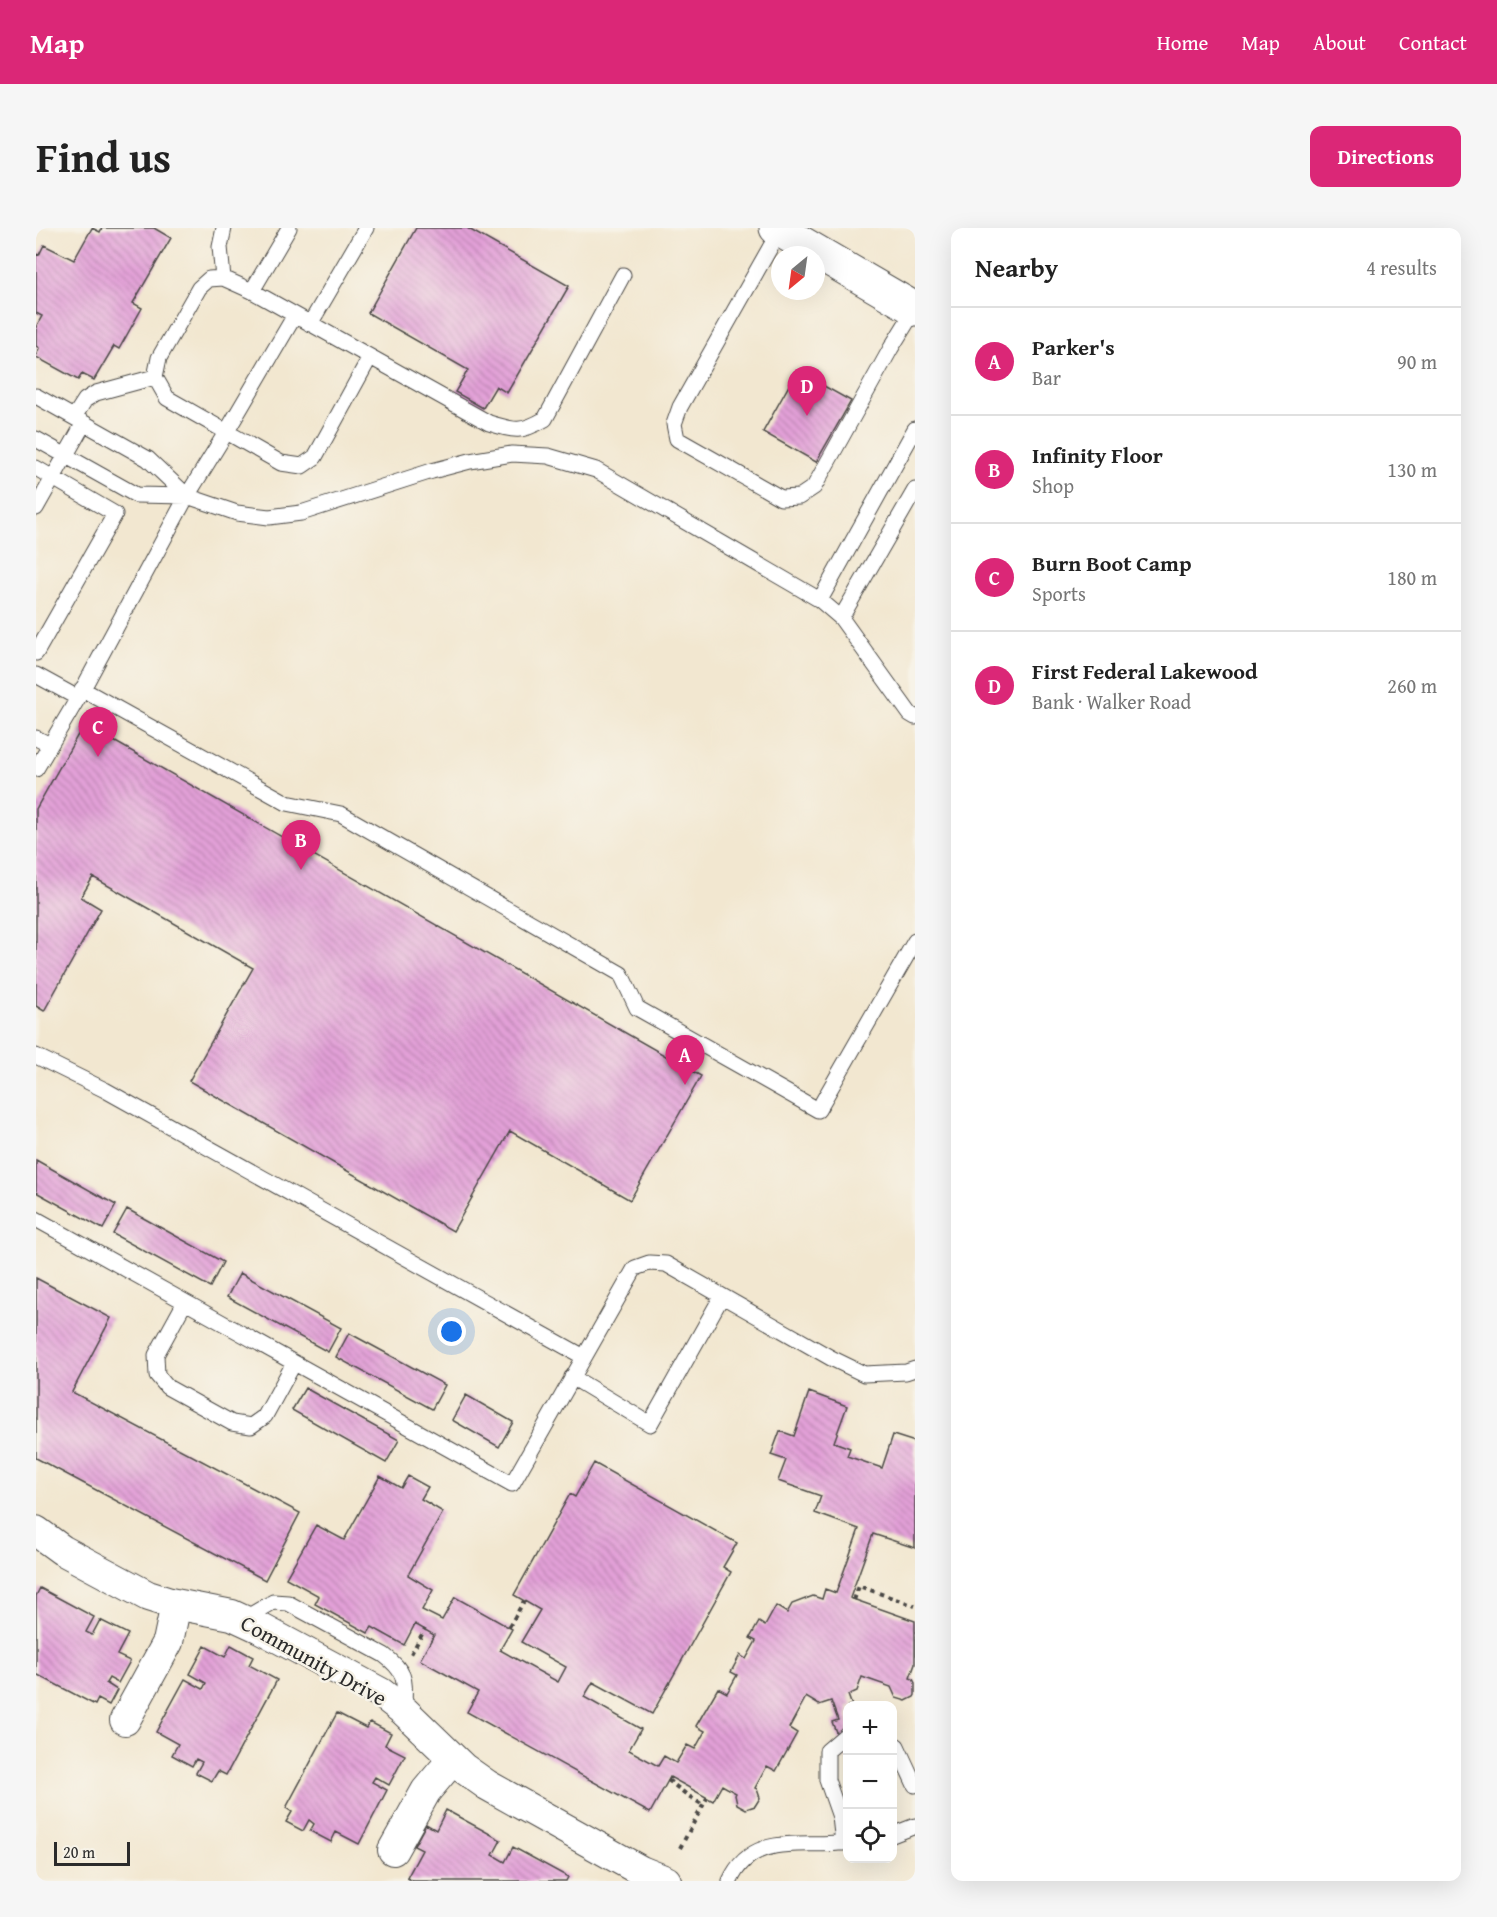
<!DOCTYPE html>
<html lang="en">
<head>
<meta charset="utf-8">
<style>
  body { margin:0; font-family:"Gentium Book Plus",serif; background:#f6f6f6; color:#222 }
  .controls { position:absolute; right:18px; bottom:18px; display:grid; overflow:hidden; border-radius:12px; box-shadow:0 6px 24px #0002 }
  .controls button { width:54px; height:54px; display:grid; place-items:center; padding:0; border:0; border-bottom:2px solid #e0e0e0; background:#fff; color:#222; font:30px sans-serif }
  .compass { position:absolute; left:735px; top:18px; width:54px; height:54px; border-radius:50%; background:#fff; box-shadow:0 6px 24px #0002; rotate:209deg }
  .scale { position:absolute; left:18px; bottom:15px; width:76px; box-sizing:border-box; padding-left:6px; border:3px solid #2b2b2b; border-top:0; font-size:16px; line-height:21px; white-space:nowrap; color:#2b2b2b; -webkit-text-stroke:4px #f7f3e8; paint-order:stroke }
  .you { position:absolute; left:416px; top:1104px; width:21px; height:21px; margin:-15px; border:4px solid #fff; border-radius:50%; background:#1a73e8; box-shadow:0 0 0 9px #1a73e833 }
  .badge { display:grid; place-items:center; width:39px; height:39px; border-radius:50%; background:#db2777; color:#fff; font-size:20px; font-weight:700 }
  .pin { position:absolute; translate:-50% -50px; filter:drop-shadow(0 2px 3px #0008) }
  .pin::after { content:''; position:absolute; top:32px; width:21px; height:18px; background:inherit; clip-path:polygon(0 0,100% 0,50% 100%) }
  .list { margin:0; padding:0; list-style:none }
  h2 { display:flex; justify-content:space-between; align-items:center; height:78px; margin:0; padding:0 24px; font-size:26px }
  h2 small { font-size:20px; font-weight:400; color:#767676 }
  .list li { display:grid; grid-template-columns:39px 1fr auto; gap:18px; align-items:center; box-sizing:border-box; height:108px; padding:0 24px; border-top:2px solid #e0e0e0 }
  .list b { display:block; font-size:22px; white-space:nowrap }
  .list p { margin:0; font-size:20px; white-space:nowrap; color:#767676 }
  .list em { font-size:20px; font-style:normal; color:#767676 }
  .icon { flex:none; width:33px; height:33px; fill:none; stroke:currentColor; stroke-width:2; stroke-linecap:round; stroke-linejoin:round }
  .map { position:relative; flex:none; width:879px; height:1653px; overflow:hidden; border-radius:12px }
  header { display:flex; align-items:center; gap:36px; box-sizing:border-box; height:84px; padding:0 30px; background:#db2777; color:#fff }
  header strong { font-size:28px }
  nav { display:flex; gap:33px; margin-inline-start:auto; font-size:21px }
  .intro { display:flex; align-items:center; justify-content:space-between; box-sizing:border-box; height:144px; padding:0 36px }
  h1 { margin:0; font-size:42px }
  .button { padding:15px 27px; border-radius:12px; background:#db2777; color:#fff; font-size:21px; font-weight:700 }
  main { display:flex; gap:36px; padding:0 36px }
  aside { flex:1; background:#fff; border-radius:12px; box-shadow:0 6px 24px #0002 }
  .map>svg:first-child { display:block }
  .building { fill:url(#building-back-hatch) }
  .lines { fill:none; stroke-linecap:round; stroke-linejoin:round }
  .lane-casing { stroke:#494744; stroke-width:17 }
  .street-casing { stroke:#494744; stroke-width:32 }
  .secondary-casing { stroke:#494744; stroke-width:35 }
  .path { stroke:#494744; stroke-width:4; stroke-dasharray:4.5 4.5; stroke-linecap:butt }
  .lane { stroke:#fff; stroke-width:15 }
  .street { stroke:#fff; stroke-width:30 }
  .secondary { stroke:#fff; stroke-width:33 }
  .labels { text-anchor:middle; dominant-baseline:central; stroke-width:5; stroke-linejoin:round; paint-order:stroke }
  .street-label { font-size:22px; fill:#2b2b2b; stroke:#f7f3e8 }
</style>
</head>
<body>
<header>
<strong>Map</strong>
<nav><a>Home</a><a>Map</a><a>About</a><a>Contact</a></nav>
</header>
<div class="intro"><h1>Find us</h1><a class="button">Directions</a></div>
<main>
<div class="map">
<svg width="879" height="1653" viewBox="0 0 879 1653">
  <defs>
    <pattern id="building-back-hatch" width="6" height="6" patternUnits="userSpaceOnUse" patternTransform="scale(1.5)"><rect width="6" height="6" fill="#e3a0d8"/><path d="M-1 5l2 2M0 0l6 6M5-1l2 2" fill="none" stroke="#b883af"/></pattern>
  </defs>
  <rect width="100%" height="100%" fill="#f7f3e8"/>
  <filter id="ink" filterUnits="userSpaceOnUse"><feTurbulence type="fractalNoise" baseFrequency=".0167" numOctaves="2"/><feDisplacementMap in="SourceGraphic" scale="12" xChannelSelector="R" yChannelSelector="G"/><feConvolveMatrix kernelMatrix="1 2 1 2 8 2 1 2 1" color-interpolation-filters="sRGB"/></filter>
  <filter id="wash" filterUnits="userSpaceOnUse"><feTurbulence type="fractalNoise" baseFrequency=".008" numOctaves="4" result="noise"/><feDisplacementMap in="SourceGraphic" scale="24" xChannelSelector="R" yChannelSelector="G"/><feGaussianBlur stdDeviation="1.35" result="paint"/><feColorMatrix in="noise" values="0 0 0 0 0 0 0 0 0 0 0 0 0 0 0 0 0 1.4 0 .05"/><feComposite in="paint" operator="in"/></filter>
  <g filter="url(#wash)">
    <rect width="100%" height="100%" fill="#f2e7d0"/>
    <g id="blocks">
      <path class="building" d="M56,0L64,4L66,0H118L135,10L97,75L106,80L83,121L78,118L58,152L46,146L42,152L0,129L3,120L0,118V99L6,88L0,85V26L3,27L8,17L38,32Z
        M380,0H431L533,58L471,165L460,158L447,180L419,164L432,142L332,85Z
        M761,143L815,173L780,234L727,204Z
        M48,496L665,848L594,972L474,903L417,1003L153,853L217,740L57,649L45,669L65,681L8,783L0,778V581Z
        M0,932L80,977L67,1001L0,964Z
        M91,981L187,1034L174,1059L77,1006Z
        M204,1045L305,1100L292,1124L191,1069Z
        M0,1050L75,1090L36,1164L264,1285L229,1352L0,1230Z
        M313,1105L409,1157L396,1181L300,1129Z
        M269,1160L363,1212L350,1235L256,1182Z
        M773,1164L811,1178L798,1214L814,1220L811,1228L846,1240L857,1207L879,1214V1320L837,1306L814,1370L879,1393V1436L874,1450L877,1451L879,1455V1467L878,1469L870,1473L860,1470L855,1459L826,1449L821,1463L812,1467L816,1478H812V1534L796,1494L802,1492L795,1473L783,1477L770,1469L753,1500L761,1505L740,1543L731,1538L719,1560L721,1561L724,1570L719,1578L710,1581L701,1576L699,1567L700,1565L686,1557L677,1573L634,1549L614,1585L431,1484L442,1464L384,1432L398,1407L379,1396L368,1417L336,1399L332,1405L279,1376L283,1368L250,1350L280,1297L308,1312L344,1248L365,1260L372,1248L392,1259L385,1271L407,1284L372,1347L397,1362L386,1382L406,1392L419,1369L476,1401L464,1422L522,1454L530,1439L485,1414L504,1382L478,1367L534,1266L539,1269L558,1235L701,1315L687,1339L695,1344L616,1486L557,1454L548,1469L605,1501L593,1522L622,1538L628,1528L640,1535L651,1517L659,1521L669,1503L660,1498L682,1460L691,1465L701,1447L695,1444L704,1427L710,1431L720,1413L714,1410L723,1394L729,1398L740,1378L751,1385L756,1376L777,1368L786,1371L789,1361L800,1365L823,1301L779,1285L785,1268L742,1253L750,1232L735,1227L744,1203L758,1208Z
        M430,1167L477,1194L463,1219L416,1192Z
        M4,1360L58,1389L50,1404L56,1407L64,1392L92,1406L81,1427L94,1433L82,1455L73,1450L70,1455L81,1462L73,1477L62,1471L59,1477L0,1446V1368Z
        M195,1417L217,1429L213,1437L241,1452L190,1547L182,1543L176,1553L160,1545L166,1534L160,1531L156,1538L136,1527L142,1516L120,1504L149,1451L167,1461L170,1455L154,1446L169,1418L189,1429Z
        M301,1485L330,1500L334,1494L355,1505L349,1517L369,1527L353,1557L339,1549L336,1554L351,1562L323,1616L300,1604L295,1614L274,1603L278,1596L273,1592L267,1603L250,1594L256,1584L250,1580Z
        M410,1582L465,1612L457,1627L469,1634L477,1619L532,1649L530,1653H377L371,1650L386,1622L378,1618L390,1596L400,1602Z"/>
    </g>
  </g>
  <g filter="url(#ink)">
    <use href="#blocks" fill-opacity="0" stroke="#494744" stroke-width="1.5"/>
    <g class="lines">
      <g class="lane-casing">
        <path id="lane" d="M744,2L644,179L638,196L641,211L745,270L763,269L778,259L855,120L879,81
          M187,50L184,19L188,0
          M216,63L253,0
          M274,96L330,0
          M334,129L279,229L266,238L245,235L131,170L119,149L123,130L163,60L173,51L187,50L216,63L453,195C479,203 485,205 509,191L587,47
          M0,168L112,231L151,268
          M38,189L49,172L60,165L119,149
          M0,211L100,267L151,268L201,285L233,289L265,285L396,243L434,233L476,226L512,228L560,242L784,372L805,390L874,486L879,489
          M0,240L79,286L0,425
          M0,280L48,195
          M784,372L879,201
          M805,390L879,262
          M0,447L42,470
          M46,461L251,575L305,586L585,746L601,780L782,882L879,713
          M0,510L14,517
          M0,541L42,470L151,268L191,203L259,87
          M0,828L69,862L548,1129
          M0,991L476,1256L599,1040L613,1035L630,1036L795,1130L828,1146L870,1144L879,1141
          M149,1074L120,1127L121,1147L131,1159L196,1195L215,1198L229,1188L258,1135
          M536,1149L614,1196L686,1068
          M206,1392L237,1374L252,1375L348,1427C373,1446 368,1454 368,1483
          M856,1515L861,1518L879,1557
          M856,1607L879,1598
          M807,1615L804,1589L791,1552V1523L812,1505
          M694,1653C717,1602 768,1621 812,1614"/>
      </g>
      <g class="street-casing">
        <path id="street" d="M0,1303L26,1322L112,1368L134,1375L196,1387L224,1400L345,1465L368,1483L427,1540L451,1557L605,1643L630,1653
          M89,1492L132,1414L140,1376
          M357,1622L390,1563L417,1531"/>
      </g>
      <g class="secondary-casing">
        <path id="secondary" d="M740,0L879,81"/>
      </g>
      <path class="path" d="M818,1372L823,1358L879,1378
        M473,1399L488,1373
        M375,1426L389,1401
        M632,1552L651,1567L667,1577
        M644,1620L671,1570"/>
      <use href="#lane" class="lane"/>
      <use href="#street" class="street"/>
      <use href="#secondary" class="secondary"/>
    </g>
  </g>
  <g class="labels">
    <g class="street-label">
      <text transform="translate(278 1432) rotate(29)">Community Drive</text>
    </g>
  </g>
</svg>
<div class="controls">
<button>+</button>
<button>−</button>
<button><svg class="icon" aria-label="locate" viewBox="0 0 24 24"><circle cx="12" cy="12" r="6"/><path d="M12 2v4M12 18v4M2 12h4M18 12h4"/></svg></button>
</div>
<svg class="compass" viewBox="-18 -18 36 36"><path d="M0-13l5 13h-10z" fill="#e53935"/><path d="M0 13l5-13h-10z" fill="#767676"/></svg>
<div class="scale">20 m</div>
<div class="you"></div>
<div class="pin badge" style="left:649px;top:857px">A</div>
<div class="pin badge" style="left:265px;top:642px">B</div>
<div class="pin badge" style="left:62px;top:529px">C</div>
<div class="pin badge" style="left:771px;top:188px">D</div>
</div>
<aside>
<h2>Nearby<small>4 results</small></h2>
<ul class="list">
<li><span class="badge">A</span><div><b>Parker's</b><p>Bar</p></div><em>90 m</em></li>
<li><span class="badge">B</span><div><b>Infinity Floor</b><p>Shop</p></div><em>130 m</em></li>
<li><span class="badge">C</span><div><b>Burn Boot Camp</b><p>Sports</p></div><em>180 m</em></li>
<li><span class="badge">D</span><div><b>First Federal Lakewood</b><p>Bank · Walker Road</p></div><em>260 m</em></li>
</ul>
</aside>
</main>
</body>
</html>
